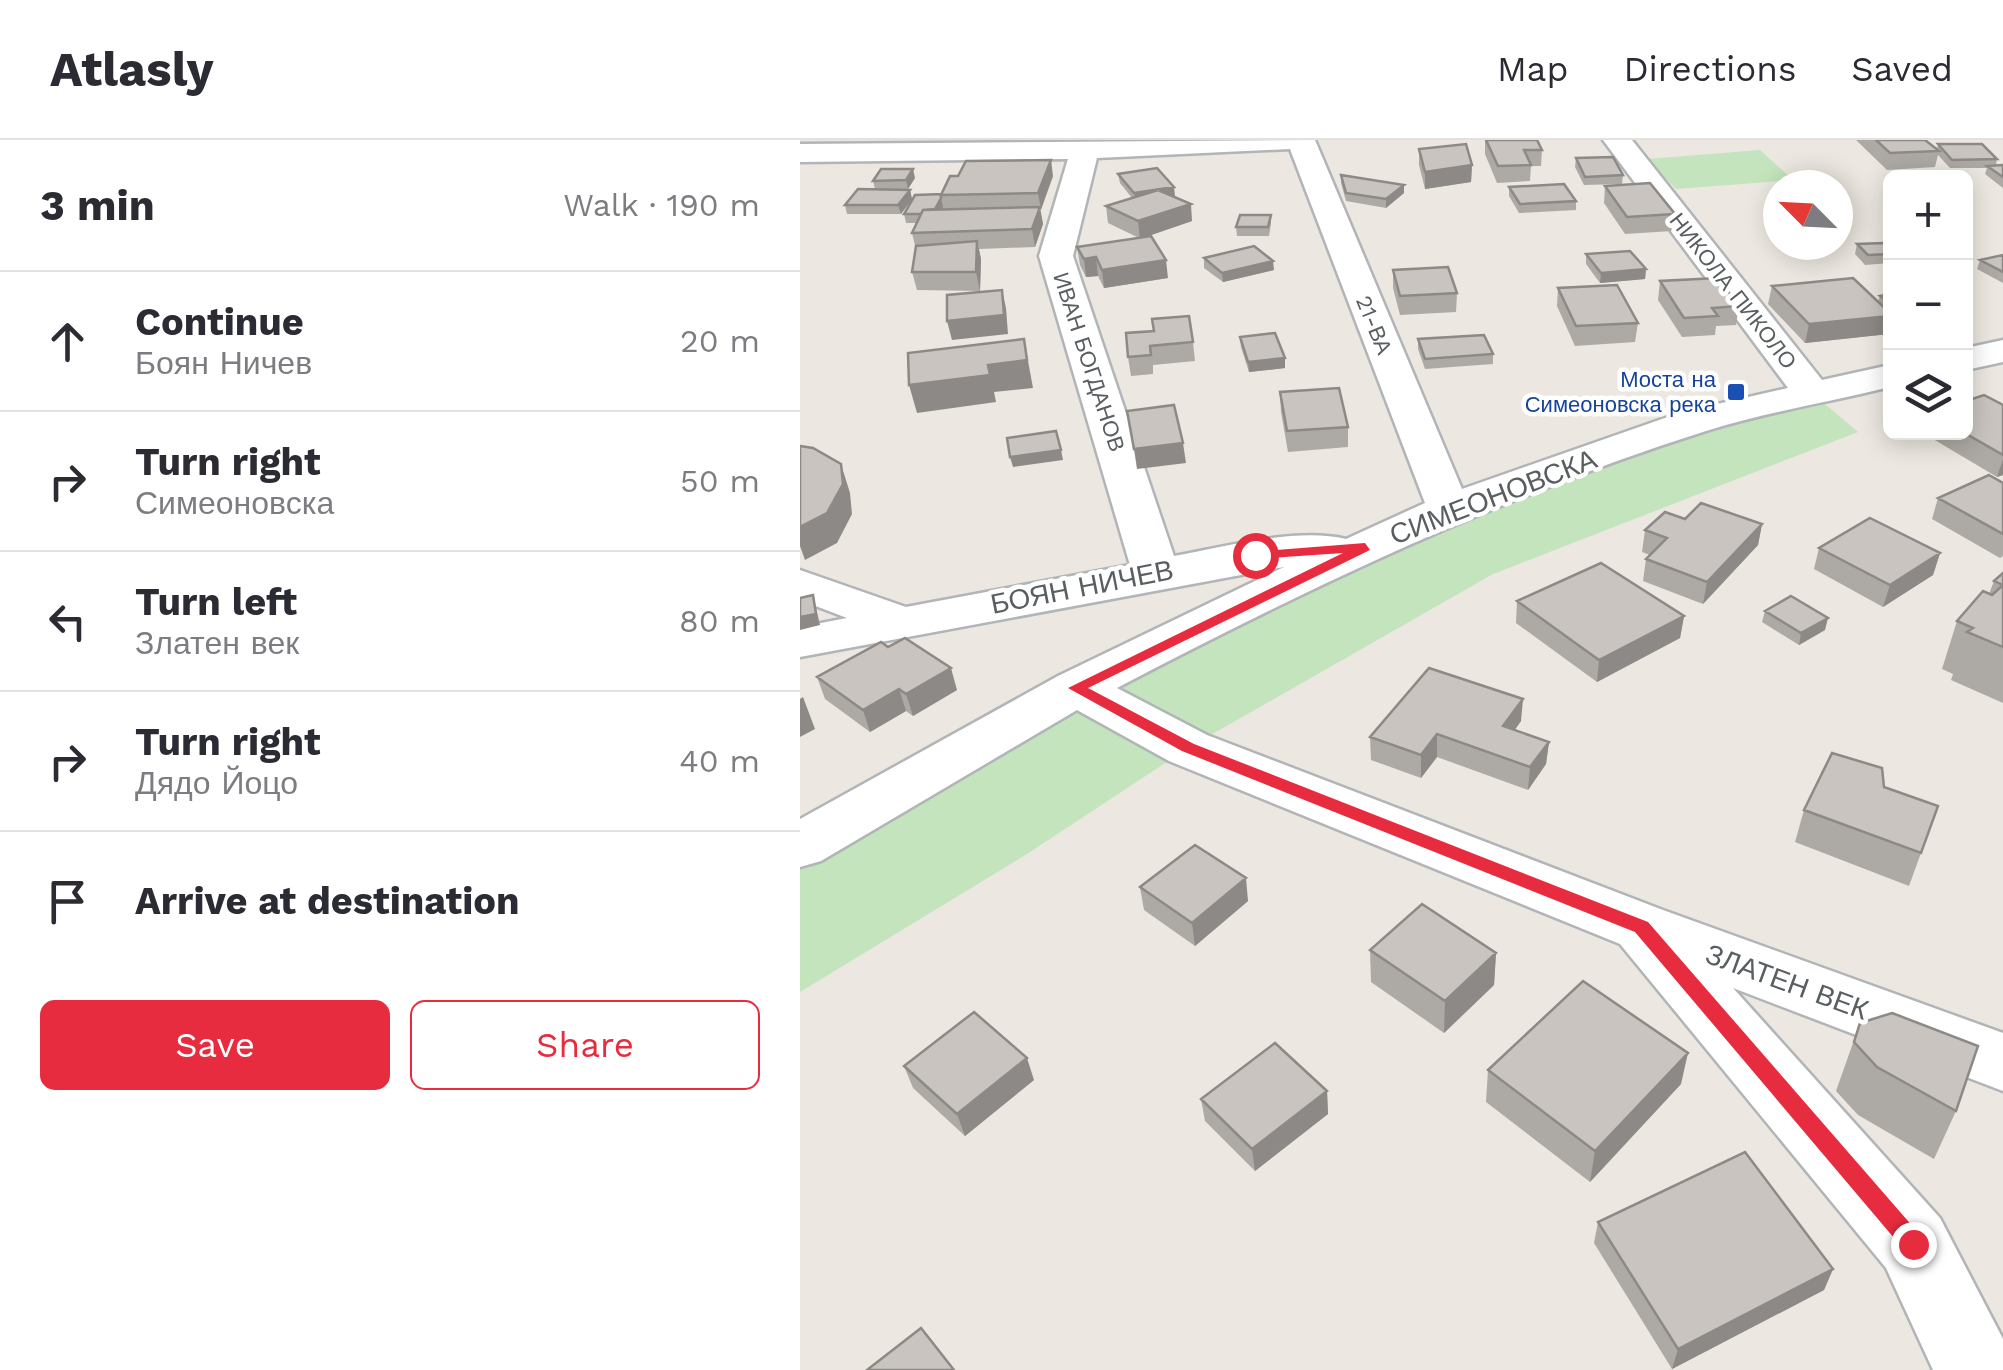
<!DOCTYPE html>
<html lang="en">
<head>
<meta charset="utf-8">
<style>
  body { margin:0; font-family:"Work Sans",sans-serif; background:#f7f7f7; color:#2b2b33 }
  .controls { position:absolute; right:30px; top:30px; display:grid; overflow:hidden; border-radius:15px; box-shadow:0 5px 25px #0003 }
  .controls button { width:90px; height:90px; display:grid; place-items:center; padding:0; border:0; border-bottom:2px solid #e1e1e2; background:#fff; color:#2b2b33; font:50px sans-serif }
  .compass { position:absolute; left:963px; top:30px; width:90px; height:90px; border-radius:50%; background:#fff; box-shadow:0 5px 25px #0003; rotate:294deg }
  .stop { position:absolute; width:30px; height:30px; margin:-22px; border:8px solid #e62c3e; border-radius:50%; background:#fff }
  .stop.end { background:#e62c3e; border-color:#fff; box-shadow:0 2px 10px #0008 }
  .list { margin:0; padding:0; list-style:none }
  h2 { display:flex; justify-content:space-between; align-items:center; height:130px; margin:0; padding:0 40px; font-size:42px }
  h2 small { font-size:32px; font-weight:400; color:#7c7c81 }
  .list li { display:grid; grid-template-columns:65px 1fr auto; gap:30px; align-items:center; box-sizing:border-box; height:140px; padding:0 40px; border-top:2px solid #e1e1e2 }
  .list b { display:block; font-size:38px; white-space:nowrap }
  .list p { margin:0; font-size:32px; white-space:nowrap; color:#7c7c81 }
  .list em { font-size:32px; font-style:normal; color:#7c7c81 }
  .actions { display:flex; gap:20px; padding:30px 40px }
  .actions a { flex:1; padding:22px 0; border:2px solid #e62c3e; border-radius:15px; text-align:center; font-size:35px; color:#e62c3e }
  .actions .main { background:#e62c3e; color:#fff }
  .icon { flex:none; width:55px; height:55px; fill:none; stroke:currentColor; stroke-width:2; stroke-linecap:round; stroke-linejoin:round }
  .map { position:relative; flex:none; width:1203px; height:1230px; overflow:hidden }
  header { display:flex; align-items:center; gap:60px; box-sizing:border-box; height:140px; padding:0 50px; background:#fff; border-bottom:2px solid #e1e1e2 }
  header strong { font-size:48px }
  nav { display:flex; gap:55px; margin-inline-start:auto; font-size:35px }
  main { display:flex }
  aside { flex:1; background:#fff }
  .map>svg:first-child { display:block }
  .green { fill:#c3e4bc }
  .lines { fill:none; stroke-linecap:round; stroke-linejoin:round }
  .minor-casing { stroke:#b1b5b8; stroke-width:5 }
  .minor { fill:#fff; fill-rule:evenodd }
  .wall { fill:#ada9a4 }
  .shaded-wall { fill:#8d8986 }
  .building { fill:#c9c4bf; stroke:#8d8986; stroke-width:2.5 }
  .route { fill:#e62c3e }
  .transit-dot { fill:#1a4fb4; stroke:#fff; stroke-width:4 }
  .labels { text-anchor:middle; dominant-baseline:central; stroke-width:9; stroke-linejoin:round; paint-order:stroke }
  .far-street-label { font-size:22px; fill:#595e61; stroke:#fff }
  .far-transit-label { font-size:22px; fill:#164399; stroke:#fff; text-anchor:end }
  .street-label { font-size:28px; fill:#595e61; stroke:#fff }
</style>
</head>
<body>
<header>
<strong>Atlasly</strong>
<nav><a>Map</a><a>Directions</a><a>Saved</a></nav>
</header>
<main>
<aside>
<h2>3 min<small>Walk · 190 m</small></h2>
<ul class="list">
<li><svg class="icon" aria-label="ahead" viewBox="0 0 24 24"><path d="M12 20V5M6 11l6-6 6 6"/></svg><div><b>Continue</b><p>Боян Ничев</p></div><em>20 m</em></li>
<li><svg class="icon" aria-label="right" viewBox="0 0 24 24"><path d="M7 20v-9h11M14 6l5 5-5 5"/></svg><div><b>Turn right</b><p>Симеоновска</p></div><em>50 m</em></li>
<li><svg class="icon" aria-label="left" viewBox="0 0 24 24"><path d="M17 20v-9H6M10 6l-5 5 5 5"/></svg><div><b>Turn left</b><p>Златен век</p></div><em>80 m</em></li>
<li><svg class="icon" aria-label="right" viewBox="0 0 24 24"><path d="M7 20v-9h11M14 6l5 5-5 5"/></svg><div><b>Turn right</b><p>Дядо Йоцо</p></div><em>40 m</em></li>
<li><svg class="icon" aria-label="arrive" viewBox="0 0 24 24"><path d="M6 21V4h12l-3 4 3 4H6"/></svg><div><b>Arrive at destination</b></div></li>
</ul>
<div class="actions"><a class="main">Save</a><a>Share</a></div>
</aside>
<div class="map">
<svg width="1203" height="1230" viewBox="0 0 1203 1230">
  <rect width="100%" height="100%" fill="#ece7e0"/>
  <path class="green" d="M960,10L993,40L876,49L847,19Z
    M1013,254L1058,292L693,434L388,608L227,714L0,852V706L650,368Z"/>
  <g class="lines">
    <g class="minor-casing">
      <path id="minor" d="M515,0L662,349L882,272L988,248L803,0H832L1022,240L1090,225V247C1030,262 966,272 906,291C701,356 508,448 317,548L407,595L863,770L1203,893V951L933,848L1140,1078L1203,1199V1230H1133L1086,1128L820,804L369,621L277,570L21,721L0,727V679L258,536L484,427L0,517V487L47,478L0,460V430L106,467L330,425L239,116L268,19L0,22V4ZM490,9L625,363L546,399C497,387 424,407 374,416L273,116L297,18Z
        M1203,200V222L1166,230V208Z"/>
    </g>
    <use href="#minor" class="minor"/>
  </g>
  <path class="wall" d="M685,0H737L742,10L741,26H731L730,41L697,43L685,14Z
    M1056,0H1125L1137,9L1138,4L1197,19L1196,25H1203V48L1185,34L1187,28H1150L1138,15L1135,27L1087,30Z
    M619,9L672,25L671,42L625,49L619,25Z
    M776,18L823,35L822,44L784,45L775,27Z
    M318,34L375,56H372L392,81L344,97L368,138L304,148L298,136L286,137L280,125L277,107L339,98L308,83L306,66L332,58L320,43Z
    M541,35L604,53L586,68L546,61L541,43Z
    M253,36L240,70L243,84L235,107L179,109L181,119L180,151L117,150L112,132L116,110L112,93L116,83H106L104,74L141,54Z
    M115,38L108,49H75L73,41Z
    M805,46L875,74L872,91L825,94L804,63Z
    M709,47L776,61V70L719,73L709,56Z
    M110,50L112,59L101,74H47L45,65Z
    M471,75V84L469,96H437L436,87Z
    M1057,104L1090,108V123L1065,125L1055,114Z
    M786,114L846,129L845,139L800,143L786,124Z
    M1203,115V143L1177,129L1180,120Z
    M404,118L474,130L423,142L404,128Z
    M593,130L657,153L656,172L600,175L593,148Z
    M860,141L939,166L936,185L916,186L915,195L882,197L858,160Z
    M972,146L1078,162L1080,156L1090,154V187L1089,194L1005,203L968,164Z
    M758,148L838,183L835,202L775,206L757,166Z
    M354,191L393,202L395,221L353,225V234L331,236L328,217Z
    M440,197L485,218V228L449,232L441,207Z
    M618,199L693,214V224L625,229L618,209Z
    M480,252L548,287V307L488,312L481,272Z
    M1203,265V335L1197,337L1123,293L1166,292Z
    M1203,343V416L1200,418L1132,379L1138,358Z
    M885,379L962,384L958,405L903,464L843,441L846,419L850,415L842,412L845,390Z
    M1019,408L1140,413L1133,435L1083,467L1014,429Z
    M1203,433V563L1151,540L1153,534L1142,529L1157,481L1189,454L1194,441Z
    M717,461L884,476L880,498L797,542L716,483Z
    M965,471L1025,490L999,505L962,482Z
    M17,537L157,550L113,576L106,571L70,592L25,559Z
    M721,581L715,590L749,602L746,624L728,650L637,617L621,638L571,620L570,597Z
    M1138,666L1109,746L995,702L1004,670Z
    M340,747L448,761L395,806L344,770Z
    M570,810L696,813L694,845L644,893L571,842Z
    M1060,883L1156,971L1134,1019L1058,975L1036,951Z
    M104,926L234,940L165,996L113,948Z
    M688,930L881,944L790,1042L686,962Z
    M527,951L528,974L455,1031L405,981L401,959Z
    M798,1082L1033,1129L1024,1150L872,1229L794,1103Z"/>
  <path class="shaded-wall" d="M251,20L253,36L241,70L238,53Z
    M672,25L671,42L625,49V32Z
    M113,29L115,38L108,49L106,40Z
    M604,45V53L586,68V59Z
    M374,47L375,56L336,62L334,53Z
    M110,50L112,59L101,74L98,65Z
    M141,58L143,67L135,83L133,74Z
    M391,64L392,81L340,99L338,81Z
    M240,67L243,84L235,107L232,89Z
    M177,101L181,119L180,151L176,132Z
    M296,117L298,136L286,137L284,119Z
    M366,120L368,138L304,148L302,130Z
    M473,121L474,130L423,142L422,133Z
    M846,129L845,139L800,143L801,133Z
    M202,150L206,168L208,194L152,200L147,181Z
    M1090,176L1089,194L1005,203L1009,184Z
    M224,199L233,248L194,252L196,262L117,273L109,245L188,225Z
    M485,218V228L449,232L448,222Z
    M383,303L386,323L337,329L334,309Z
    M261,310L263,320L213,327L210,317Z
    M1203,319V335L1197,337Z
    M41,324L50,353L52,374L37,403L5,420L0,406V387Z
    M962,384L958,405L903,464L907,442Z
    M1140,413L1133,435L1083,467L1090,445Z
    M13,455L20,485L0,490V477Z
    M884,476L880,498L797,542L799,520Z
    M1028,478L1025,490L999,505L1001,493Z
    M151,528L157,550L113,576L106,554Z
    M99,549L106,571L70,592L63,570Z
    M3,557L15,589L0,597V559Z
    M723,559L721,581L701,608L703,586Z
    M637,594V617L621,638V615Z
    M749,602L746,624L728,650L730,627Z
    M446,738L448,761L395,806L392,783Z
    M696,813L694,845L644,893L645,861Z
    M888,913L881,944L790,1042L795,1011Z
    M227,918L234,940L165,996L157,974Z
    M527,951L528,974L455,1031L452,1009Z
    M1033,1129L1024,1150L872,1229L878,1209Z"/>
  <path class="building" d="M686,0H737L742,10H724L731,25L698,26Z
    M1076,0H1125L1139,11L1090,13Z
    M666,4L672,25L625,32L619,9Z
    M1138,4H1182L1197,19L1152,20Z
    M813,17L823,35L785,37L776,18Z
    M251,20L238,53L141,55L150,36H158L166,21Z
    M1203,25V37L1187,26Z
    M357,28L374,47L334,53L318,34Z
    M81,29H113L106,40L73,41Z
    M541,35L604,45L586,59L546,53Z
    M850,43L875,74L827,77L805,46Z
    M764,44L776,61L720,64L709,47Z
    M58,49L110,50L98,65H45Z
    M358,50L391,64L338,81L306,66Z
    M143,54L141,55V58L135,69L123,70L121,74H104L115,55Z
    M240,67L232,89L112,93L123,70Z
    M440,75H471L468,87H436Z
    M351,96L366,120L302,130L296,117L284,119L277,107Z
    M177,101L176,132H112L116,106Z
    M1085,103L1090,108V114L1068,115L1057,104Z
    M454,106L473,121L422,133L404,118Z
    M830,111L846,129L801,133L786,114Z
    M1203,115V132L1180,120Z
    M648,127L657,153L600,156L593,130Z
    M918,138L939,166L912,168L918,176L884,178L860,141Z
    M1053,138L1090,173V176L1009,184L972,146Z
    M817,145L838,183L776,186L758,148Z
    M202,150L204,175L147,181V155Z
    M1090,154V163L1080,156Z
    M389,176L393,202L350,206L351,215L328,217L326,193L354,191L352,179Z
    M475,193L485,218L448,222L440,197Z
    M684,195L693,214L625,219L618,199Z
    M224,199L227,220L188,225L190,235L109,245L108,213Z
    M539,248L548,287L487,291L480,252Z
    M1184,255L1203,265V315L1163,292H1166V261Z
    M374,265L383,303L334,309L327,271Z
    M256,291L261,310L210,317L207,298Z
    M0,306L13,308L41,324L43,344L27,373L0,387Z
    M1189,335L1203,343V394L1138,358Z
    M901,363L962,384L907,442L846,419L867,398L845,390L865,372L885,379Z
    M1070,378L1140,413L1090,445L1019,408Z
    M801,423L884,476L799,520L717,461Z
    M1203,433V507L1167,492L1173,488L1157,481L1183,451L1192,455L1203,445L1194,441Z
    M13,455L16,474L0,477V458Z
    M991,456L1028,478L1001,493L965,471Z
    M105,498L151,528L106,554L99,549L63,570L17,537L81,502L88,507Z
    M629,528L723,559L703,586L749,602L730,627L637,594L621,615L570,597Z
    M1032,613L1082,628L1084,647L1138,666L1121,713L1004,670Z
    M395,705L446,738L392,783L340,747Z
    M622,764L696,813L645,861L570,810Z
    M783,841L888,913L795,1011L688,930Z
    M174,872L227,918L157,974L104,926Z
    M1092,873L1178,906L1156,971L1077,927L1054,902L1060,883Z
    M475,903L527,951L452,1009L401,959Z
    M945,1012L1033,1129L878,1209L798,1082Z
    M121,1188L154,1230H67Z"/>
  <path class="route" d="M565,403L570,410L288,548L394,604L848,782L1121,1096V1111H1105L835,792L382,611L268,548L543,413L455,419L450,412Z"/>
  <rect class="transit-dot" x="926" y="242" width="20" height="20" rx="5"/>
  <g class="labels">
    <g class="far-street-label">
      <text transform="translate(933 151) rotate(52)">НИКОЛА ПИКОЛО</text>
      <text transform="translate(574 185) rotate(68)">21-ВА</text>
      <text transform="translate(289 222) rotate(72)">ИВАН БОГДАНОВ</text>
    </g>
    <g class="far-transit-label">
      <text x="916" y="239">Моста на<tspan x="916" dy="25">Симеоновска река</tspan></text>
    </g>
    <g class="street-label">
      <text transform="translate(693 357) rotate(-21)">СИМЕОНОВСКА</text>
      <text transform="translate(282 447) rotate(-11)">БОЯН НИЧЕВ</text>
      <text transform="translate(987 842) rotate(20)">ЗЛАТЕН ВЕК</text>
    </g>
  </g>
</svg>
<div class="controls">
<button>+</button>
<button>−</button>
<button><svg class="icon" aria-label="layers" viewBox="0 0 24 24"><path d="M12 4l9 5-9 5-9-5zM3 14l9 5 9-5"/></svg></button>
</div>
<svg class="compass" viewBox="-18 -18 36 36"><path d="M0-13l5 13h-10z" fill="#e53935"/><path d="M0 13l5-13h-10z" fill="#7c7c81"/></svg>
<div class="stop" style="left:455px;top:415px"></div>
<div class="stop end" style="left:1113px;top:1104px"></div>
</div>
</main>
</body>
</html>
